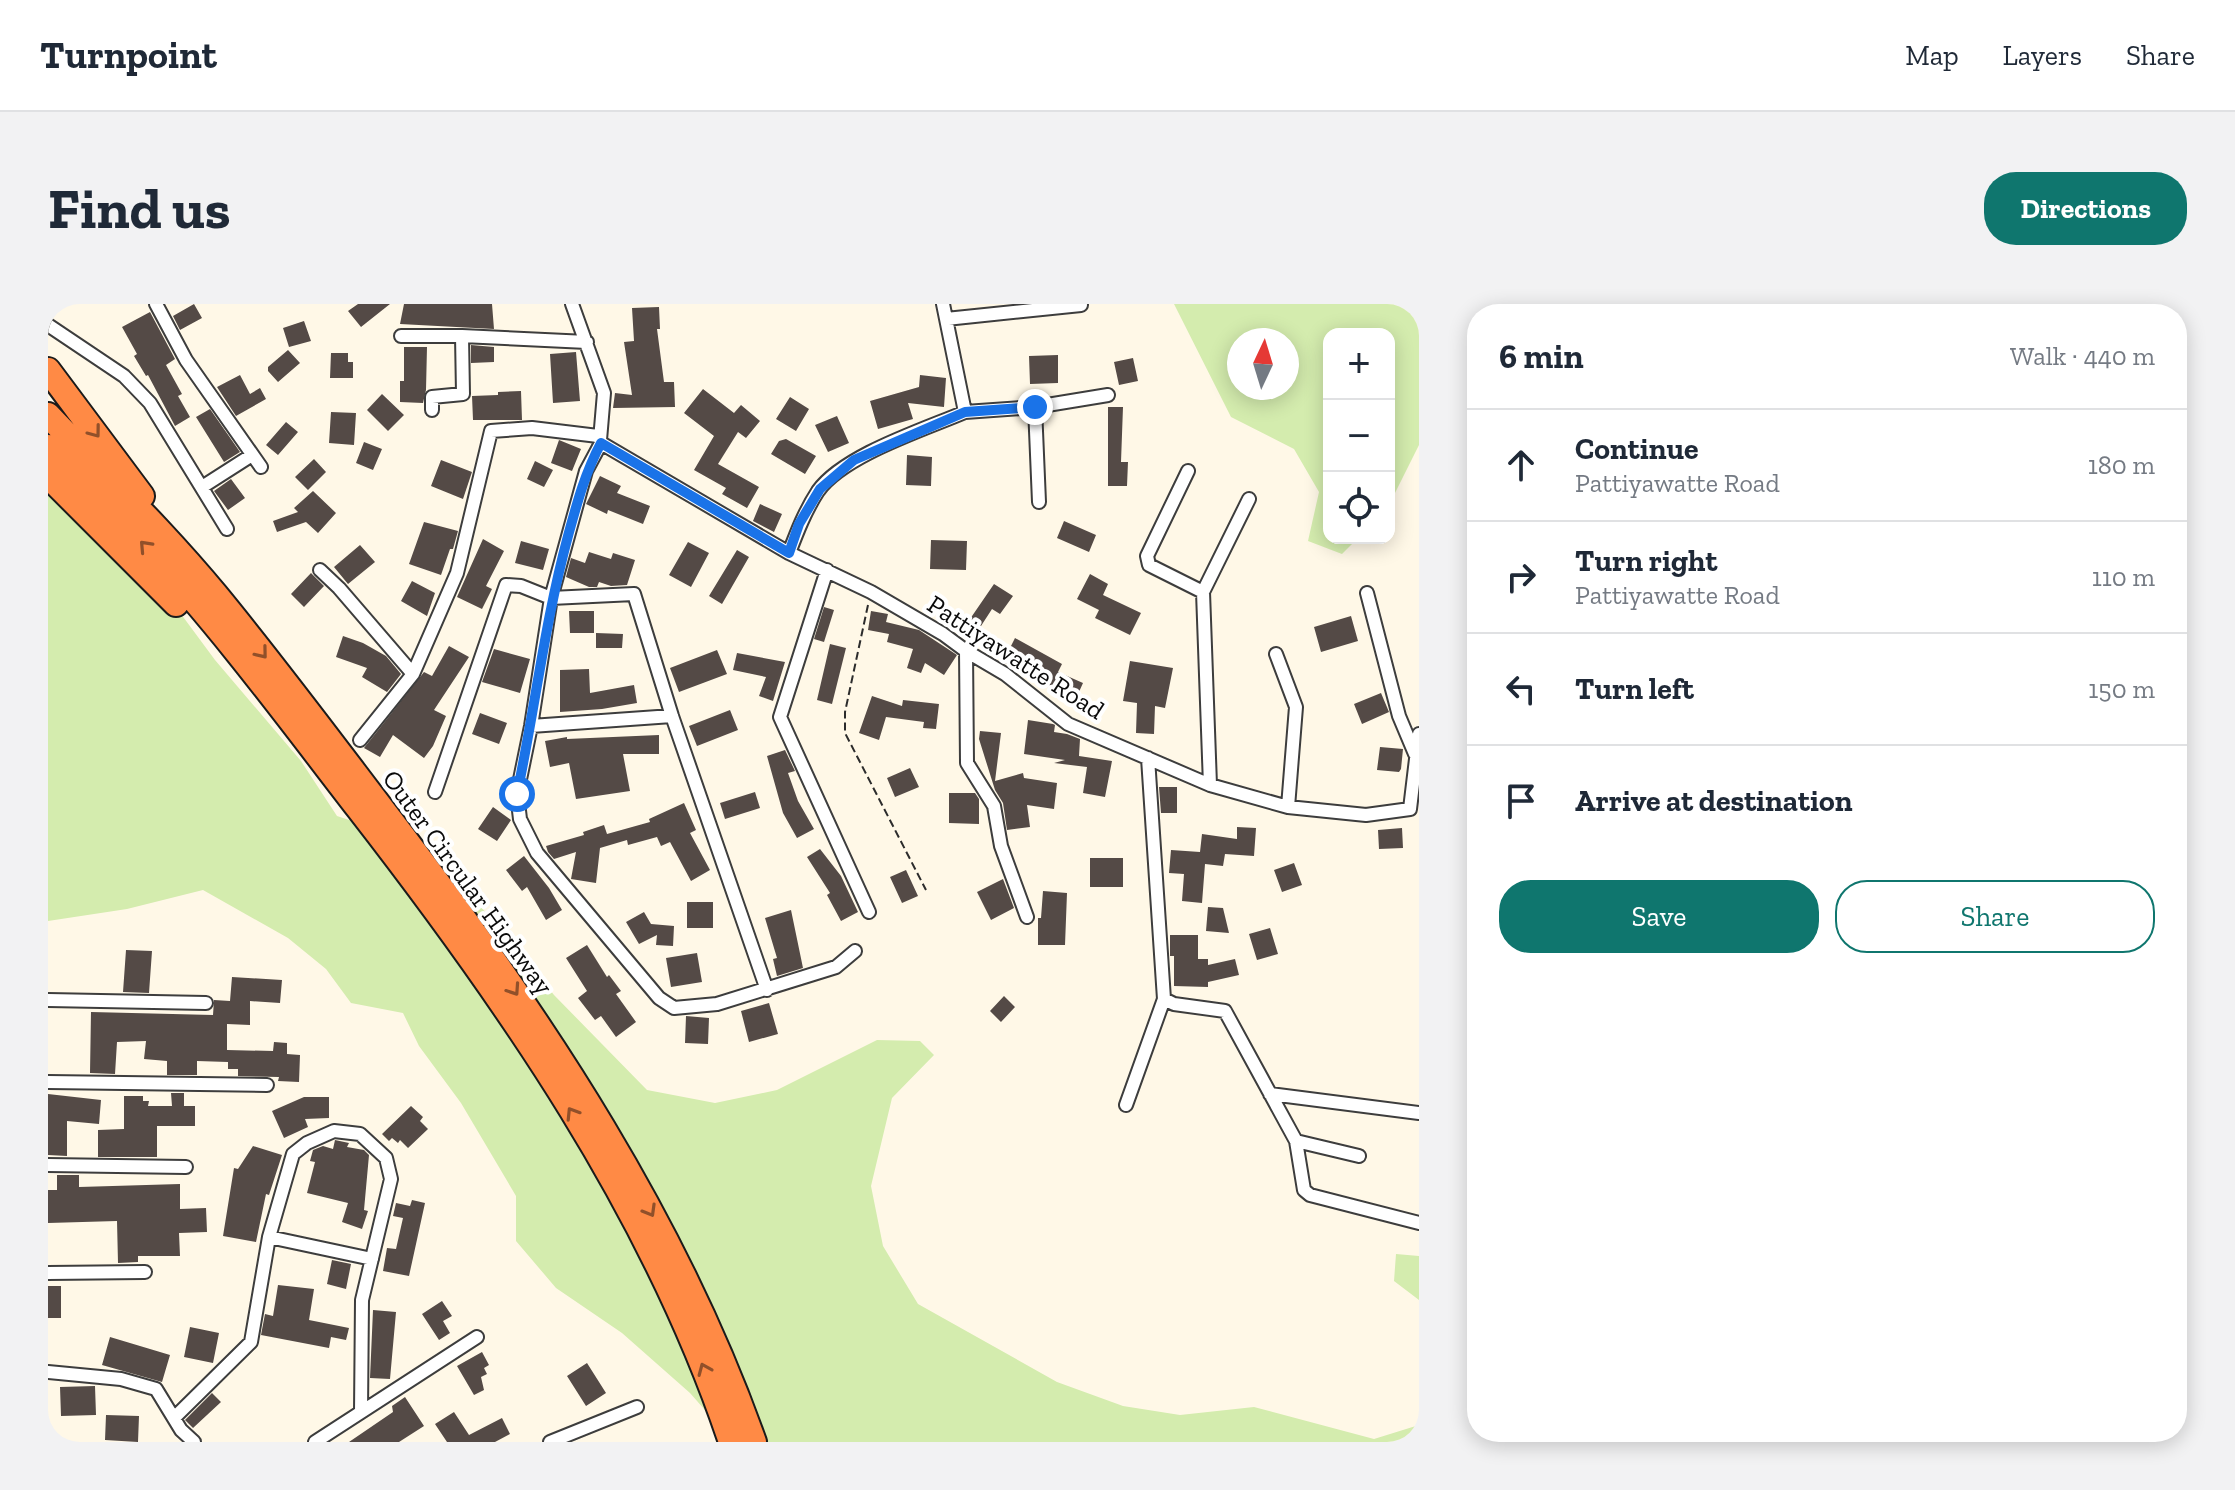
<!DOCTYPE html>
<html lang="en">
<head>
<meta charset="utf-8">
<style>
  body { margin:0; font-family:"Zilla Slab",serif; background:#f2f2f3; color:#1f2937 }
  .controls { position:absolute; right:24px; top:24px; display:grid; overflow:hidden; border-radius:16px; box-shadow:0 4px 20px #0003 }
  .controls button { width:72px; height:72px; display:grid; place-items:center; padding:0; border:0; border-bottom:2px solid #e0e1e3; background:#fff; color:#1f2937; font:40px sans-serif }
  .compass { position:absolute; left:1179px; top:24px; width:72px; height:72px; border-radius:50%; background:#fff; box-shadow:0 4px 20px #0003; rotate:4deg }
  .stop { position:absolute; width:24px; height:24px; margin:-18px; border:6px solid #1a73e8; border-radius:50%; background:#fff }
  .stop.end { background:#1a73e8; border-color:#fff; box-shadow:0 2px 8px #0008 }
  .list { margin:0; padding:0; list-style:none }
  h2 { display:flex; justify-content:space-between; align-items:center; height:104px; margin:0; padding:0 32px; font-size:34px }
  h2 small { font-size:26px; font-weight:400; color:#747a83 }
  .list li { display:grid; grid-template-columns:52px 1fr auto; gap:24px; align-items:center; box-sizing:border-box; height:112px; padding:0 32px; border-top:2px solid #e0e1e3 }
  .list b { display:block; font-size:30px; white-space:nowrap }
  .list p { margin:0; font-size:26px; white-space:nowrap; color:#747a83 }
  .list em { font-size:26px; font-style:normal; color:#747a83 }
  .actions { display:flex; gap:16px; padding:24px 32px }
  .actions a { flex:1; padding:18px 0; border:2px solid #0f766e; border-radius:32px; text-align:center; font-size:28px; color:#0f766e }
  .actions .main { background:#0f766e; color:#fff }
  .icon { flex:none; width:44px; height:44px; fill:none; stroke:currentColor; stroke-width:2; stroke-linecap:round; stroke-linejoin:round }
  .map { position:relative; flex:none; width:1371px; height:1138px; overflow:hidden; border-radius:32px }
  header { display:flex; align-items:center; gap:48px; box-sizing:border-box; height:112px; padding:0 40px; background:#fff; border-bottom:2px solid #e0e1e3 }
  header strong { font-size:38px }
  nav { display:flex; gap:44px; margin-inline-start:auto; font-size:28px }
  .intro { display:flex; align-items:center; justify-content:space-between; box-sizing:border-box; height:192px; padding:0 48px }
  h1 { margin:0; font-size:56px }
  .button { padding:20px 36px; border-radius:32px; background:#0f766e; color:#fff; font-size:28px; font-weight:700 }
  main { display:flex; gap:48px; padding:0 48px }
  aside { flex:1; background:#fff; border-radius:32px; box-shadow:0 4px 20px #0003 }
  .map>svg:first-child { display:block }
  .green { fill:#d4ecae; fill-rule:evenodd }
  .building { fill:#544a46 }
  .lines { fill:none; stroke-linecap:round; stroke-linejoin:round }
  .street-casing { stroke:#3d3d3d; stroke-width:16 }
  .highway-casing { stroke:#1b1b1b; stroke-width:28 }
  .path { stroke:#2c2c2c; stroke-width:2; stroke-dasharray:8 4; stroke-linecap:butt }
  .street { stroke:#fff; stroke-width:12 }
  .highway { stroke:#ff8a45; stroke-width:24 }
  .oneway { stroke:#91502a }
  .route { stroke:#1a73e8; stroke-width:10 }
  .labels { text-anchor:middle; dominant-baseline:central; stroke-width:8; stroke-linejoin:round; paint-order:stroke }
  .street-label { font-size:26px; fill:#0a0a0a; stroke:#fff }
</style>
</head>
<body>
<header>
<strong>Turnpoint</strong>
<nav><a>Map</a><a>Layers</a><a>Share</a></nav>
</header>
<div class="intro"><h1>Find us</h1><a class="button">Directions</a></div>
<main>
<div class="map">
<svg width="1371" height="1138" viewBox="0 0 1371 1138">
  <rect width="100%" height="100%" fill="#fff8e7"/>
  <path class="green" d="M1126,0H1371V141L1341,201V30H1281V234H1310L1294,250L1260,237L1271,188L1246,145L1183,113ZM1239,36V84H1191V36Z
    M0,150L113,283L167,356L253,457L289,512L371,539L447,618L506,691L599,786L667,799L729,786L829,736L872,737L886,751L844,794L823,882L835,942L870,1000L1009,1078L1075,1102L1132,1111L1206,1103L1326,1135L1371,1121V1138H685L642,1089L574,1029L508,984L468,937V892L413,799L371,742L355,709L303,699L278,665L240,634L155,586L79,605L0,617Z
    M1348,950L1371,952V996L1346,977Z"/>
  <path class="building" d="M146,0L154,14L132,26L125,12Z
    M310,0H342L313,23L300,7Z
    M356,0H444L446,25L352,20Z
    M611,3L612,25H609L616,78H626L627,103L565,104L567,89L584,91L576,38L586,37L584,4Z
    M102,8L127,55L118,61L134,90L130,92L142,113L127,122L100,71L98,72L86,52L89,50L74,23Z
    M256,17L263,37L241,43L235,24Z
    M423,41L446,43V58L423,59Z
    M356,43H379L378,86L375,99L352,98V77H356Z
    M240,46L252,59L230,78L220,67V63Z
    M528,48L532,97L505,99L502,50Z
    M283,49H300V58H305V74H282Z
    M1010,51V79L982,80L981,52Z
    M1085,54L1090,77L1071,81L1066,58Z
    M192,71L202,90L212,84L218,95L188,112L169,83Z
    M872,71L898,74L896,103L860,99L865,115L830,125L822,97L871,83Z
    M655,85L686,109L693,101L712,117L698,134L690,128L670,160L711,183L699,204L674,190L678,184L646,166L666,132L636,109Z
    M473,87L474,116H425L424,92L450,91V88Z
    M334,90L356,111L340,127L319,106Z
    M742,93L761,105L748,127L728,115Z
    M1060,103H1075L1073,158H1080L1079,182H1060Z
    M162,105L192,148L176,158L148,113Z
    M283,108L308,109L306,141L281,139Z
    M789,112L801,139L780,148L767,121Z
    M238,118L250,128L230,151L218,141Z
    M738,135L768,152L757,170L723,150L731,137Z
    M511,136L533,145L524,167L503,159Z
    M316,138L334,145L325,166L308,159Z
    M859,151L884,153L883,182L858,181Z
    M266,155L278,168L260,186L247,173Z
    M393,156L424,168L415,195L383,182Z
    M487,157L505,166L496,183L479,175Z
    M552,172L573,182L569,189L602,202L595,220L560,206L559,210L538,200Z
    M183,175L197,194L180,206L166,187Z
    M265,187L288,209L270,229L258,218L229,228L225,217L250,208L246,204Z
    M712,200L734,210L726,228L705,217Z
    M1016,217L1048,231L1041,248L1009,234Z
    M376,218L410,227L405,245H402L393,271L361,260Z
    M435,235L456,247L438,282L444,285L434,305L409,293Z
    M883,236L919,237L918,266L882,265Z
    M473,237L501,245L495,266L467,259Z
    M640,238L661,249L643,283L621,271Z
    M312,241L327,258L300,280L286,263Z
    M689,246L701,253L674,300L661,292Z
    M541,248L563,255L565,249L587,256L579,281L563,282L551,278L549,283H541L518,273L523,254L537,259Z
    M263,269L276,282L256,303L243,290Z
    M1042,270L1060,280L1055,291L1093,309L1082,331L1047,314L1051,306L1029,295Z
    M364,277L387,289L379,312L353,297Z
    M946,280L965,292L952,310L944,305L933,322L922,315Z
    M776,303L786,306L776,338L766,335Z
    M521,307H546V329H522Z
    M823,307L840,310L838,318L871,326L909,351L896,371L877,359L873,369L859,364L865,345L839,338L841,330L820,326Z
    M1303,312L1310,337L1273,348L1266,323Z
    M548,329L575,330L574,344H548Z
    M295,332L315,339L338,352L353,370L339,388L314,373L319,364L288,353Z
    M967,334L1014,360L1010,368L1035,379L1026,399L1008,392L1011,386L955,358Z
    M782,340L798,344L784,400L769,396Z
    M401,342L421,353L386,406L398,412L385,442L376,454L345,431L332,453L316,444L376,368L384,372Z
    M446,345L482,355L472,389L434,378Z
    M669,346L679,370L631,388L622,364Z
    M689,349L737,358L725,397L711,392L718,373L685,366Z
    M1082,357L1125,364L1117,404L1107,402L1106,430L1088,429L1089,399L1075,397Z
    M541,365L542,389L586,381L589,399L554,405L512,408V366Z
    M1333,389L1341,408L1314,420L1306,400Z
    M824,392L854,402L855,396L891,400L888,425L875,424L876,418L838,413L831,436L811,429Z
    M682,406L690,426L649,442L641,422Z
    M432,409L459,419L451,440L424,430Z
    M980,416L1005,420L1007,421L1006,428L1019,430L1032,435L1031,452L1064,457L1057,493L1035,489L1039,463L1006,459L1017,456L976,450Z
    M932,427L953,429L947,477L975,469L976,474L1009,479L1006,505L979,501L982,523L959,526L955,499L947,486L931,435Z
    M611,431V450H575L582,487L528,495L521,459L502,463L497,437L519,433V435Z
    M1332,443L1355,445L1353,465L1351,468L1329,466Z
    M737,446L747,467L740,469L750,497L766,525L749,534L735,509L719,452Z
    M862,464L871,483L847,493L839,474Z
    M1111,483H1129V509H1113Z
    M707,488L712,504L677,515L672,499Z
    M901,489H927L931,495V520L901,519Z
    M636,499L648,526L642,529L662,566L643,577L622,538L613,542L609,533L580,541L579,536L552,544L548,579L523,575L528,548L506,555L500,548L498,542L536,531L535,528L556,521L559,530L602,518L601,515Z
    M445,503L463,516L449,537L430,525Z
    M1189,523L1208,524L1206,552L1177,550L1175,562L1157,560L1154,599L1134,597L1136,570L1121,569L1123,546L1152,548L1154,530L1189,535Z
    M1354,524L1355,544L1331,545L1330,526Z
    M772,545L793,572L810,608L793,617L779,591L782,589L759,553Z
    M476,552L501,584L514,606L498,616L479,583L474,587L458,566Z
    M1042,554H1075V583H1042Z
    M1246,559L1254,581L1234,588L1226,566Z
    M858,566L870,592L854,599L842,573Z
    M955,575L966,604L943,616L929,588Z
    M995,587L1019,589L1017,641H990V614H993Z
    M639,598H665V624H639Z
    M1160,603L1175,604L1181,629L1158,627Z
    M743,606L755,664L729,672L725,655L729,654L717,614Z
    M596,608L603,620L626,622L625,642L608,641L609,631L591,640L578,618Z
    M1222,624L1230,650L1209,656L1201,630Z
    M1122,631H1150V655H1160V661L1187,655L1191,671L1160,678V683L1126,682V652H1122Z
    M539,641L559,673L561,671L573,687L568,690L588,718L568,733L553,712L547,716L530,694L539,687L518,654Z
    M78,646L104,647L101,689L75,688Z
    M649,649L654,678L623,683L618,654Z
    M184,673L234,676L232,699L202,697V721L179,720V746L225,747L226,738L239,739V750L252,751L251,778L230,777L231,773L190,772V765H180V758L149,757V771H119V757L96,755L98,737L69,738L67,770L42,769L43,708L165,711L166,696L182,697Z
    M956,692L967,703L953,718L942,707Z
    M721,699L730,730L701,738L693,707Z
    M638,712L661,714L660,740L637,739Z
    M123,789H136V802H147V822H109V853H50V826L76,825V792H95V797H101L100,802H124Z
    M0,790L53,796L51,820L19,817V852L0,851Z
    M256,793H281V814L257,815L260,823L236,834L224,807Z
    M363,802L375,813L372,817L380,825L360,844L352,836L350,839L344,834L341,837L334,830Z
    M287,836L301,839L299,843L316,846L321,851L316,906L320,907L314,925L294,918L300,899L259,889L267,858L262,857L265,846L275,842L285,845Z
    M205,842L234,851L221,891L218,890L208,938L175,932L186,864L190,865Z
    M9,871H31V883L132,880V905L158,904L159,928L131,929L132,952H90V958L70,959L69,917L0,919V886H9Z
    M364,896L377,899L361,972L335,967L339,944L348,945L355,914L345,912L348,899L362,902Z
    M284,956L303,960L298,985L279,980Z
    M230,981L266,985L261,1016L301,1024L298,1036L283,1033L281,1044L213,1031L217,1010L225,1012Z
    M0,982H13V1014H0Z
    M394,997L404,1012L395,1017L402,1029L391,1036L374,1010Z
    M325,1006L348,1008L342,1075L322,1074Z
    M142,1023L171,1029L165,1059L136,1053Z
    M62,1033L122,1051L114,1078L54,1061Z
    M434,1048L441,1061L436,1064L439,1070L433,1073L436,1086L426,1091L409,1062Z
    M539,1059L558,1089L538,1102L519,1072Z
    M47,1082L48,1111L13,1112L12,1083Z
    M164,1089L173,1098L145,1124L137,1116Z
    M357,1093L376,1122L351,1138H301L345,1108L344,1102Z
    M406,1108L421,1131L454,1114L462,1130L447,1138H399L387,1120Z
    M58,1111L91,1112L90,1138L57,1136Z"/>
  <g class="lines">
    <g class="street-casing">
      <path id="street" d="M108,0L138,56L213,163
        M524,0L556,89L552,136
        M898,15L1033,1
        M0,21L76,72L102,99L179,225
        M353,32H414L539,38
        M987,103L991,198
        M384,106V93L415,90L414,32
        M917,108L987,103L1060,91
        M1140,167L1099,252L1101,261L1155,288L1201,195
        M154,183L204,151
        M741,249C749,228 757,207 770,187C796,151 875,126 917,108L895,0
        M272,266L291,284L365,370
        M779,266L732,413L821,608
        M1155,288L1162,481
        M1319,289L1351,412L1367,450
        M918,347L919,459L946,502L953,542L979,613
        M1228,350L1248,403L1240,503
        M483,422L624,412
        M312,436L365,370L409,269L443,127L484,124L550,132
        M1100,454L1116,695L1126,700L1177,707L1248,837L1256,886L1262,891L1371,919
        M387,488L458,281L473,282L503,294L586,290L624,412L719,686
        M807,647L788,663L669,700L626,704L611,694L489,549L472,515L469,490L483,422L503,294L538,167L553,139L741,249L823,288L895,330L918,347L957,370L1020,420L1162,481L1240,503L1318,511L1362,505L1371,430
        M0,696L158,699
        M0,778L219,781
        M1222,790L1371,809
        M1078,801L1116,695
        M1248,837L1311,852
        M0,861L138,863
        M221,933L324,955
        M0,969L97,968
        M0,1068L73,1075L108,1085L133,1126L146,1138
        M127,1113L203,1038L221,933L245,850L259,839L286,827L312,830L338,854L343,875L314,996L313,1108
        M267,1138L429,1033
        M502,1138L589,1103"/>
    </g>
    <g class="highway-casing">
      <path id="highway" d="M0,66L94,192
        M0,111C56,170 116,228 168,291C233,370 294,453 357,535C497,720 628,918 706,1138
        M0,143C33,177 67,209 99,243C175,325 242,416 310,504C460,697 605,905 683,1138
        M0,172L128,300"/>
    </g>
    <path class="path" d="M820,301L797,408V429L878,586"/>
    <use href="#street" class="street"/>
    <use href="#highway" class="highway"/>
  </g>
  <defs><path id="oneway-chevron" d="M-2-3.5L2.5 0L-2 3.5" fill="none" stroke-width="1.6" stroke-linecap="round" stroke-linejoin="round" transform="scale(2)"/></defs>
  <g class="oneway">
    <use href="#oneway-chevron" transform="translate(47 128) rotate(53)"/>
    <use href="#oneway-chevron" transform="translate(97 242) rotate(-133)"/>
    <use href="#oneway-chevron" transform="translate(214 349) rotate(51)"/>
    <use href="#oneway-chevron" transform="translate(466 686) rotate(56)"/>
    <use href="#oneway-chevron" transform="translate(524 809) rotate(-122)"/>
    <use href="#oneway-chevron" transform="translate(602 907) rotate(60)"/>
    <use href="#oneway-chevron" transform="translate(656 1065) rotate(-113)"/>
  </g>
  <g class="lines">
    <path class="route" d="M469,490C487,404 497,317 520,232C529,199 537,169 553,139L741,249L751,220L772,185L806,156L917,108L987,103"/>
  </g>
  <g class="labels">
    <g class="street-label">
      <text transform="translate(968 353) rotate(33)">Pattiyawatte Road</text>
      <text transform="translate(420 578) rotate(54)">Outer Circular Highway</text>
    </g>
  </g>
</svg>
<div class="controls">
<button>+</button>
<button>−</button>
<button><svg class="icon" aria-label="locate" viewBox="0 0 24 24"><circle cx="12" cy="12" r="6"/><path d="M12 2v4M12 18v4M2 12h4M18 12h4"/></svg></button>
</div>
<svg class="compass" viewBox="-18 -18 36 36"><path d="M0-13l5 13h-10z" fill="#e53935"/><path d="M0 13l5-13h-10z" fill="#747a83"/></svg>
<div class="stop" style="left:469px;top:490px"></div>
<div class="stop end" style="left:987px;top:103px"></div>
</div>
<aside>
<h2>6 min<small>Walk · 440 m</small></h2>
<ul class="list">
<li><svg class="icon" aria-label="ahead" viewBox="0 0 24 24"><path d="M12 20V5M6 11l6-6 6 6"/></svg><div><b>Continue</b><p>Pattiyawatte Road</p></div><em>180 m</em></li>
<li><svg class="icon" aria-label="right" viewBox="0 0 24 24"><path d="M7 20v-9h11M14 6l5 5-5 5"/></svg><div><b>Turn right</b><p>Pattiyawatte Road</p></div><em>110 m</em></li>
<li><svg class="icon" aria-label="left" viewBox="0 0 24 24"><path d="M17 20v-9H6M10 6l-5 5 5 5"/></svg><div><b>Turn left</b></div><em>150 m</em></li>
<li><svg class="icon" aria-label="arrive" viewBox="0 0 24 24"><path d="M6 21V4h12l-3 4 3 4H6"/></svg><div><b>Arrive at destination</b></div></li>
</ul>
<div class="actions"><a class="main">Save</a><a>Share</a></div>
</aside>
</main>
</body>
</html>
